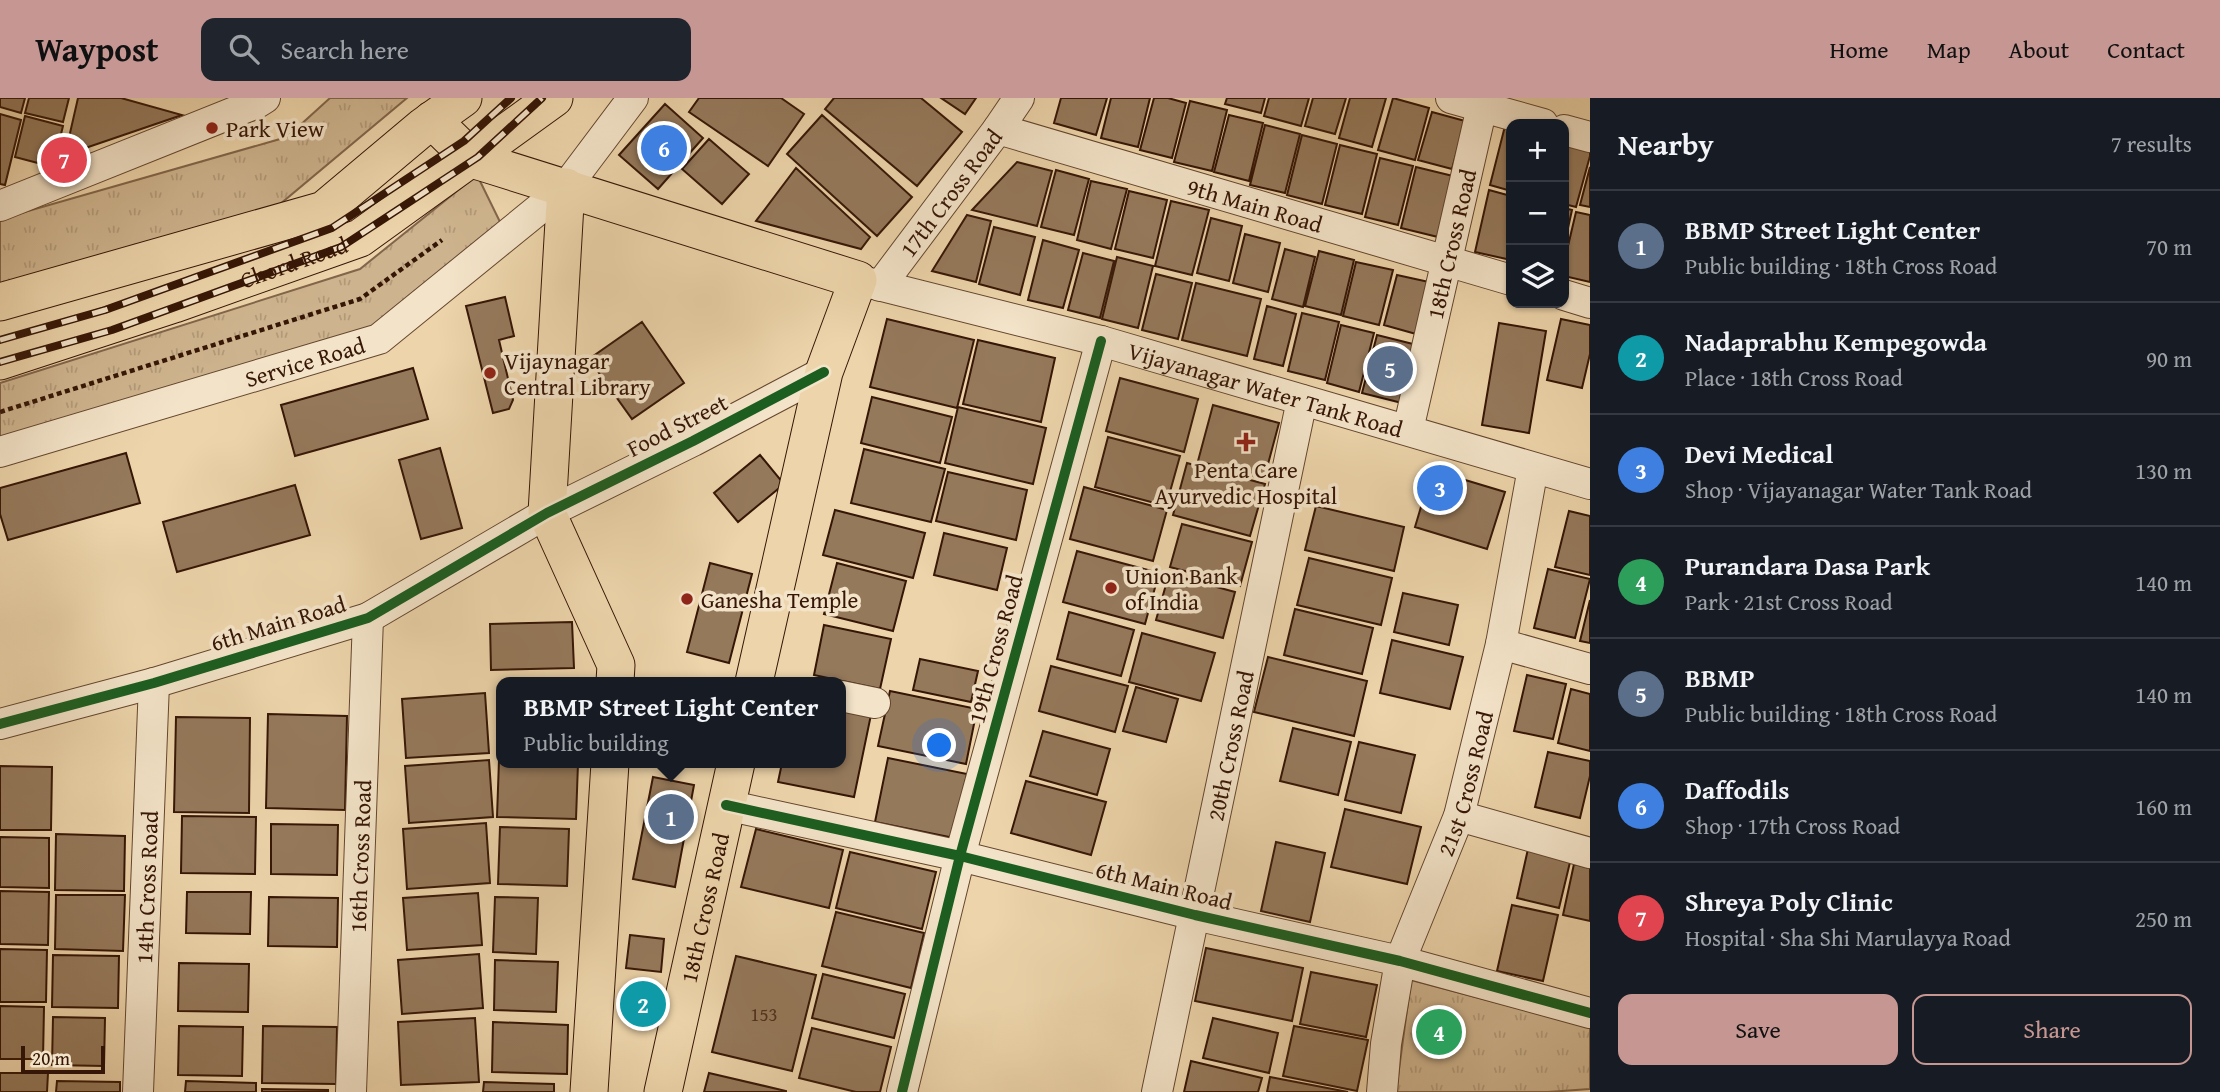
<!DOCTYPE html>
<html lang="en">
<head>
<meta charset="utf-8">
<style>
  body { margin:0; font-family:"Gentium Book Plus",serif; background:#20242c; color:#f1f3f6 }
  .controls { position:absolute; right:21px; top:21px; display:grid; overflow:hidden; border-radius:14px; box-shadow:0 2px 5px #0004 }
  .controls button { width:63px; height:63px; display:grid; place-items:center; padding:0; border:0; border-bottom:2px solid #363941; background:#171b24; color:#f1f3f6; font:35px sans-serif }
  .scale { position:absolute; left:21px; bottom:18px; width:84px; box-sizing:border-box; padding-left:7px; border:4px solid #361606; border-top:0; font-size:19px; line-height:24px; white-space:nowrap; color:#361606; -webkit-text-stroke:5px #f3e3c8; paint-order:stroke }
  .you { position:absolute; left:940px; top:648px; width:24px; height:24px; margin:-18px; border:5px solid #fff; border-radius:50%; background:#1a73e8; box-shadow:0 0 0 10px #1a73e833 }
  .badge { display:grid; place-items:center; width:46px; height:46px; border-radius:50%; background:#c59692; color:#fff; font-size:23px; font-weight:700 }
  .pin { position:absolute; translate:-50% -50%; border:4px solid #fff; box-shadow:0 2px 7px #0006 }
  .popup { position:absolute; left:496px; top:579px; width:350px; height:91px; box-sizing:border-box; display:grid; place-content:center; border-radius:14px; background:#171b24; filter:drop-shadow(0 2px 5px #0005); font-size:23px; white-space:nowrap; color:#9ea1a6 }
  .popup b { font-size:26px; color:#f1f3f6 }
  .popup::after { content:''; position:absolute; left:50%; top:100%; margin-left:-14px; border:14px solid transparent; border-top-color:#171b24 }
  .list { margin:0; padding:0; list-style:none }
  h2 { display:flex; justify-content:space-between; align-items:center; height:91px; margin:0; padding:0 28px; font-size:30px }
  h2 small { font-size:23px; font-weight:400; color:#9ea1a6 }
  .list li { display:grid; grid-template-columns:46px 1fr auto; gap:21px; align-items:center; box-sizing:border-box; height:112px; padding:0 28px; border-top:2px solid #363941 }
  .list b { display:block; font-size:26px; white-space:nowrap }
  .list p { margin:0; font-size:23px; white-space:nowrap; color:#9ea1a6 }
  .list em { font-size:23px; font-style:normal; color:#9ea1a6 }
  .actions { display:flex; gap:14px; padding:21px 28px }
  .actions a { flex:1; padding:16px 0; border:2px solid #c59692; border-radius:14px; text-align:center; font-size:24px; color:#c59692 }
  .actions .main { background:#c59692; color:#111 }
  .icon { flex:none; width:38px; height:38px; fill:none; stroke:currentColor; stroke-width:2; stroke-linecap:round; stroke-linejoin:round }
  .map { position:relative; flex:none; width:1590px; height:994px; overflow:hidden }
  header { display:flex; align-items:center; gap:42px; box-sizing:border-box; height:98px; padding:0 35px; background:#c59692; color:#111 }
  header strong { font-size:33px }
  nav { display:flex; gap:38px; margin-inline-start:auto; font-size:24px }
  .search { width:490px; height:63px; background:#20242c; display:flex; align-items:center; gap:18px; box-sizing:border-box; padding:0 24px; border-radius:14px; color:#9ea1a6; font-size:26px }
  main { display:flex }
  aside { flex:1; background:#171b24 }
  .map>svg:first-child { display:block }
  .park { fill:url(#park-tufts); stroke:#82654a; stroke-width:2 }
  .building { fill:#95795b; stroke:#361606; stroke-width:2 }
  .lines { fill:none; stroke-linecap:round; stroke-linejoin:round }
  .minor-casing { stroke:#64462f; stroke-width:32 }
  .major-casing { stroke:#361606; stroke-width:39 }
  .path { stroke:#361606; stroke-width:4.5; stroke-dasharray:5 3.5; stroke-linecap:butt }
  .minor { stroke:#f3e3c8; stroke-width:30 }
  .major { stroke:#edd4aa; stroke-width:37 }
  .rail-casing { stroke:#361606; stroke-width:8 }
  .rail { stroke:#f3e3c8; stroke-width:5; stroke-dasharray:16; stroke-linecap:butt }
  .cycleway-casing { stroke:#f3e3c8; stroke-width:15 }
  .cycleway { stroke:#1b5e20; stroke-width:10 }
  .poi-dot { fill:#8f2418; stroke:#f3e3c8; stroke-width:2.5 }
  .labels { text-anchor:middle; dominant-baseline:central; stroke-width:7; stroke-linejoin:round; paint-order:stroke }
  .number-label { font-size:19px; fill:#4e2f1b }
  .poi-label { font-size:23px; fill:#361606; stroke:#f3e3c8; text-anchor:start }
  .street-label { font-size:23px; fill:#361606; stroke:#f3e3c8 }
</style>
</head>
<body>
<header>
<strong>Waypost</strong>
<div class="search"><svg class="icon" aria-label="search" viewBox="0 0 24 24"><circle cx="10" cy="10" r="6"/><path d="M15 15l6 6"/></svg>Search here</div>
<nav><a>Home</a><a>Map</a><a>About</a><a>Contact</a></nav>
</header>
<main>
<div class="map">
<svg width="1590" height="994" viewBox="0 0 1590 994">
  <defs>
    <pattern id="park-tufts" width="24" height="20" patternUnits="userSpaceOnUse" patternTransform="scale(1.75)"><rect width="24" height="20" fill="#ceb48e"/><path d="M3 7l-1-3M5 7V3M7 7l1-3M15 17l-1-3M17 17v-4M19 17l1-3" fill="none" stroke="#b29a79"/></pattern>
  </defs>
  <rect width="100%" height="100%" fill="#edd4aa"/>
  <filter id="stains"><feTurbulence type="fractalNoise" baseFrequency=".00286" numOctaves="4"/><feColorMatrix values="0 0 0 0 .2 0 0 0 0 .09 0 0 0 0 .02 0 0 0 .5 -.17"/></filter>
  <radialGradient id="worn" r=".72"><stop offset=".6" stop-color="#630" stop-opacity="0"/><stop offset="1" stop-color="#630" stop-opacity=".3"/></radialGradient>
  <path class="park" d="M330,0H407L249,132L0,196V121L287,39Z
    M477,77L503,130L369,234L0,345V285L360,171Z
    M1411,882L1590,929V991L1548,994H1396Z"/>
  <path class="building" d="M0,0H25L21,15L0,9Z
    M29,0H69L63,24L25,15Z
    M78,0H121L182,17L65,57Z
    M699,0H781L804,16L768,68L689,14Z
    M834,0H921L962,34L917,88L825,11Z
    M941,0H976L965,16Z
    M1061,0H1107L1096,37L1054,25Z
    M1111,0H1150L1138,49L1101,40Z
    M1154,0H1168L1186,5L1172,60L1140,52Z
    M1227,0H1265L1261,15L1225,6Z
    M1269,0H1309L1301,28L1264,18Z
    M1313,0H1346L1335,36L1305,28Z
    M1350,0H1386L1372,49L1339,40Z
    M1393,0L1429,10L1415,62L1378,52Z
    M1190,3L1227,12L1212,73L1174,64Z
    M665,6L703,40L658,91L619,57Z
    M1432,14L1465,23L1452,71L1418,62Z
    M0,16L21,22L5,87L0,86Z
    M822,17L912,99L877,138L787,56Z
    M1229,17L1263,25L1249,83L1214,74Z
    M25,18L63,28L53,69L15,59Z
    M1265,27L1300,36L1285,95L1250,87Z
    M1505,28L1511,30V93L1490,87Z
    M1302,37L1337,46L1322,106L1287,97Z
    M709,41L749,76L722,106L682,71Z
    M1564,43L1590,50V58L1576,109L1564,106Z
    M1340,47L1377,56L1362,116L1325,107Z
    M1380,60L1413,68L1398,127L1365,119Z
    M1017,64L1052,73L1037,128L972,112Z
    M1416,69L1453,78L1438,139L1401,130Z
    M1590,69V109L1580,107Z
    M796,70L870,139L861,151L756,123Z
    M1056,72L1089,81L1074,137L1041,129Z
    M1091,83L1127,91L1111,151L1077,142Z
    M1489,92L1511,98V162L1475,154Z
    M1129,93L1167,102L1153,160L1115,151Z
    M1171,103L1209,112L1192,177L1155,168Z
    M1564,110L1572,112L1564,148Z
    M1576,114L1590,117V184L1564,178V165Z
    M967,117L991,123L976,184L932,173Z
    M1211,120L1242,128L1229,183L1197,175Z
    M994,129L1035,139L1020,197L979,186Z
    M1245,136L1280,145L1268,194L1233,185Z
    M1043,142L1079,152L1063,210L1028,202Z
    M1285,151L1315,159L1303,209L1272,201Z
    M1319,153L1354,162L1341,217L1305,208Z
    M1083,155L1114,163L1100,220L1068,212Z
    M1117,159L1153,168L1138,230L1102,221Z
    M1356,164L1393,172L1379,227L1343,218Z
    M1156,176L1192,185L1178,241L1142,232Z
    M1397,177L1429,184L1416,236L1384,227Z
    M1196,185L1261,201L1247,258L1182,242Z
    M505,199L514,238L499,242L513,302L509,311L493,315L466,208Z
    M1267,208L1296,216L1283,268L1254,261Z
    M1302,215L1339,224L1325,282L1288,273Z
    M887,221L974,242L957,310L870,289Z
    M1561,221L1590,227V256L1582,290L1547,282Z
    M642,224L684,285L632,321L589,261Z
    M1499,225L1546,233L1529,335L1482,327Z
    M1341,227L1374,235L1359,294L1327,285Z
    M1377,237L1417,247L1402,305L1362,295Z
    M978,242L1055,260L1041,324L963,306Z
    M413,270L428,321L295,358L281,307Z
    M1120,280L1198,301L1184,354L1106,333Z
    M872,299L952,319L940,365L861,345Z
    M1213,307L1279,325L1264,381L1198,363Z
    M958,309L1046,330L1033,386L945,365Z
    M1108,339L1180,358L1166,408L1095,389Z
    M440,350L462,430L421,441L399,362Z
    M864,351L945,371L931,424L851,405Z
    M126,355L140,405L8,442L0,416V390Z
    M760,357L784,386L738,424L714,395Z
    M1187,365L1265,386L1250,438L1173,417Z
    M1432,372L1505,394L1487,451L1415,429Z
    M948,374L1027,392L1016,442L936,423Z
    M295,387L310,437L177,474L163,424Z
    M1084,389L1167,412L1153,463L1070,441Z
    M1316,408L1404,429L1394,473L1305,452Z
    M835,412L925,435L913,480L823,457Z
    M1569,413L1590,418V477L1555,469Z
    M1182,426L1252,444L1240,488L1170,469Z
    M944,435L1007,450L997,492L934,477Z
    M1077,453L1159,475L1145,526L1063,504Z
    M1309,460L1392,480L1381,527L1297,507Z
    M710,465L752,476L729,565L687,554Z
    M837,465L906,483L893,533L824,516Z
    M1548,471L1590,481L1575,540L1534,530Z
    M1169,476L1235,494L1223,540L1156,522Z
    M1403,495L1458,507L1449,547L1394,534Z
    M1590,502V545L1580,543Z
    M1295,511L1373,530L1362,576L1284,557Z
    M1069,514L1134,532L1121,578L1057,561Z
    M572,524L574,570L491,572L490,526Z
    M824,527L891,541L880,591L814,577Z
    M1142,535L1215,555L1201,603L1129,584Z
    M1392,542L1463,559L1450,611L1380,595Z
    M1268,559L1367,583L1354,638L1254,614Z
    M920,561L978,573L971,604L913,592Z
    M1051,568L1128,588L1115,634L1039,613Z
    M1527,577L1566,586L1553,641L1514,633Z
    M1136,589L1178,601L1166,644L1123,633Z
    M1571,591L1590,596V653L1558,645Z
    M890,593L977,611L966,666L878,648Z
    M485,595L489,655L406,660L402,601Z
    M841,601L873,607L854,699L778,684L782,665H841Z
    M268,616L347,618L345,712L266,710Z
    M176,619L250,620L249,715L174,714Z
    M1293,630L1351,644L1338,697L1280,683Z
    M1043,633L1110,651L1097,697L1030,678Z
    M1359,644L1415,657L1401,715L1345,702Z
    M1548,654L1590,663V678L1580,720L1535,709Z
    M888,660L967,676L954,740L875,724Z
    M489,662L493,719L409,725L405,668Z
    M499,662H501V665H578L576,721L497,719Z
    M0,668L52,669L51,732H0Z
    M653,679L694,687L675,789L633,781Z
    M1026,683L1106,704L1091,757L1011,735Z
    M1345,711L1421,729L1407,786L1331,769Z
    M182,718L256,719L255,776L181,775Z
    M486,725L490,785L407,791L403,731Z
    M271,726L338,727L337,777L271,776Z
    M500,729L569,731L567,788L498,786Z
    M756,731L843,752L829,810L741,789Z
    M56,736L125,738L124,793L55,792Z
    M0,739L49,740V790L0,789Z
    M1276,744L1325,755L1310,824L1261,813Z
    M1528,751L1571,760L1559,810L1517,800Z
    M850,754L936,774L922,831L836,810Z
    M1574,766L1590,770V823L1563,817Z
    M0,793L49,794L48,847L0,846Z
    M187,794H251L250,836L186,835Z
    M478,795L482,847L407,852L403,800Z
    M56,797H125L123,853L55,851Z
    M269,799L338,800L337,849L268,848Z
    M495,799L538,800L536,856L493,854Z
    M1512,807L1558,817L1543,883L1497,873Z
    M836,814L924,835L911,890L822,868Z
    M630,837L664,841L661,874L626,870Z
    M1206,850L1303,870L1292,923L1195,903Z
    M0,851L47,852L46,904H0Z
    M479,856L483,910L402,916L398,862Z
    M53,857L119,858L118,910L52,909Z
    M736,858L816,877L792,973L712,954Z
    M495,862L558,864L556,914L494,912Z
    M179,865L249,866L248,914L178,913Z
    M1311,874L1377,887L1366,939L1300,926Z
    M823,876L905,896L894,940L812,920Z
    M0,908L44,909L43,961H0Z
    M53,919L105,920L104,968L52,967Z
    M475,920L479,984L401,987L398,924Z
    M1213,920L1278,935L1269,975L1203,960Z
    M493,924L568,927L567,976L492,974Z
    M179,928L243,929L242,978L178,977Z
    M263,928L337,929L336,986L262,985Z
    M1294,928L1368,942L1357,993L1283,978Z
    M812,930L891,949L880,994H856L799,980Z
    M1191,963L1262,980L1258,994H1184Z
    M0,975H48L47,994H0Z
    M709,975L786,993V994H704Z
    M1270,979L1348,994H1267Z
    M57,983L120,984V994H56Z
    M186,983L256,985V994H185Z
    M484,984L554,986V994H483Z
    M262,991L328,992V994H262Z"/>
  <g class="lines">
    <g class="minor-casing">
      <g id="minor">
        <path d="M1451,0L1543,26"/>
        <path id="s1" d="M998,31L1511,182"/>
        <path d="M1564,32L1590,39"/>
        <path d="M0,108L257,5L265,0"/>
        <path id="s2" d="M858,182L1101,243L1590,386"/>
        <path id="s3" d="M880,188L998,31L1019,0"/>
        <path d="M1564,197L1590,205"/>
        <path id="s4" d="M1408,332L1484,0"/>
        <path id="s5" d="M0,354L379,241L566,89L633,0"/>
        <path d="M1501,546L1590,571"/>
        <path d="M841,598L875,605"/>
        <path d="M0,626L154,585L368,520L547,415L693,343L824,274"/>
        <path d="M726,707L960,758L1195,817L1400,863L1590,915"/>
        <path d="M1459,718L1590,755"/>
        <path id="s6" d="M138,994L154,585"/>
        <path id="s7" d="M351,994L368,520"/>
        <path d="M902,994L960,758L1101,243"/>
        <path id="s8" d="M1157,994L1302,302"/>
        <path id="s9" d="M1382,994L1386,946L1400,863L1459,718L1501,546L1533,370"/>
      </g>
    </g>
    <g class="major-casing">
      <g id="major">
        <path d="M432,22L472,61L858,182L824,274L754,584"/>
        <path d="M566,89L547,415L616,567L615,584"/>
        <path d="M0,204L324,112L424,28L463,0"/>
        <path id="s10" d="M0,263L174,206L360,140L554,0"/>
        <path d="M589,994L610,665"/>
        <path id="s11" d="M663,994L736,665"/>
      </g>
    </g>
    <path class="path" d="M0,314L360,201L442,142
      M627,888L653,891"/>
    <use href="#minor" class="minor"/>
    <use href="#major" class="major"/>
    <g class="rail-casing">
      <path id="rail" d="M0,242L105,212L332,130L464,43L511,0
        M0,264L112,232L341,149L478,59L542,0"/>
    </g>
    <use href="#rail" class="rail"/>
    <g class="cycleway-casing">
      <path id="cycleway" d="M0,626L154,585L368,520L547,415L693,343L824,274
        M726,707L960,758L1195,817L1400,863L1590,915
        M902,994L960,758L1101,243"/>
    </g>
    <use href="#cycleway" class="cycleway"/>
  </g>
  <g class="poi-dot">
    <circle cx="212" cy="30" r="7"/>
    <circle cx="490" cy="275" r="7"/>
    <path d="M1242.5 333.5h7v7h7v7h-7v7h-7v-7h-7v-7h7z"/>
    <circle cx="1111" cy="490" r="7"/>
    <circle cx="687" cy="501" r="7"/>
  </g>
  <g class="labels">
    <g class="number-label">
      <text x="764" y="916">153</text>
    </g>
    <g class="poi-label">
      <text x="226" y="30">Park View</text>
      <text x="504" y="262">Vijaynagar<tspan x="504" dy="26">Central Library</tspan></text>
      <text x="1246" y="371" text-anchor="middle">Penta Care<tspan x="1246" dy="26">Ayurvedic Hospital</tspan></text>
      <text x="1125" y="477">Union Bank<tspan x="1125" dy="26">of India</tspan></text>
      <text x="701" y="501">Ganesha Temple</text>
    </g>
    <g class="street-label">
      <text stroke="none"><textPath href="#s3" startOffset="117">17th Cross Road</textPath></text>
      <text stroke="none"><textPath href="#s1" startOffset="268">9th Main Road</textPath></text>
      <text stroke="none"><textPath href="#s4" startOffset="191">18th Cross Road</textPath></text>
      <text stroke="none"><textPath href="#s10" startOffset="310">Chord Road</textPath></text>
      <text stroke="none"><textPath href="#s5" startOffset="318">Service Road</textPath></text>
      <text stroke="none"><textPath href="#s2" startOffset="422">Vijayanagar Water Tank Road</textPath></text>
      <text transform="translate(677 327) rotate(-27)">Food Street</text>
      <text transform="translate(278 525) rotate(-17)">6th Main Road</text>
      <text transform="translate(995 551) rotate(-75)">19th Cross Road</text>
      <text stroke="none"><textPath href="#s8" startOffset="354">20th Cross Road</textPath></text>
      <text stroke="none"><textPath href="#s9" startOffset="322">21st Cross Road</textPath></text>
      <text stroke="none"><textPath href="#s7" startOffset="236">16th Cross Road</textPath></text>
      <text transform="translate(1164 787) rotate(14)">6th Main Road</text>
      <text stroke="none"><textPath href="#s6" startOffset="205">14th Cross Road</textPath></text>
      <text stroke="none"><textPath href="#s11" startOffset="189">18th Cross Road</textPath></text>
    </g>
  </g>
  <rect width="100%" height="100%" filter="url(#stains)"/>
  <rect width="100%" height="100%" fill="url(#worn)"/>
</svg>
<div class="controls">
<button>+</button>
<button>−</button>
<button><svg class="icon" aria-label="layers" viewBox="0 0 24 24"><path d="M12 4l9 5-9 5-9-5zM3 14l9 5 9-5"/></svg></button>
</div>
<div class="scale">20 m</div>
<div class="you"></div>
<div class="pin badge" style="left:671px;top:719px;background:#5c6f8a">1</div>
<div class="popup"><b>BBMP Street Light Center</b>Public building</div>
<div class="pin badge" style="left:643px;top:906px;background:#0f9aa8">2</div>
<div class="pin badge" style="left:1440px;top:390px;background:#3f7fe0">3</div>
<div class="pin badge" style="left:1439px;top:934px;background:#2e9e5b">4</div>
<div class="pin badge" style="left:1390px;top:271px;background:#5c6f8a">5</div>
<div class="pin badge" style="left:664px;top:50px;background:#3f7fe0">6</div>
<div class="pin badge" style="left:64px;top:62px;background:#e0444e">7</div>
</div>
<aside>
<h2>Nearby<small>7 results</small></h2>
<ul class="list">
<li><span class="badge" style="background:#5c6f8a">1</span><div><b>BBMP Street Light Center</b><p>Public building · 18th Cross Road</p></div><em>70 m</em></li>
<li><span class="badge" style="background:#0f9aa8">2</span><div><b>Nadaprabhu Kempegowda</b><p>Place · 18th Cross Road</p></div><em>90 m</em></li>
<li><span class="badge" style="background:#3f7fe0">3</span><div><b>Devi Medical</b><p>Shop · Vijayanagar Water Tank Road</p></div><em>130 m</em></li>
<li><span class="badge" style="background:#2e9e5b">4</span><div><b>Purandara Dasa Park</b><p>Park · 21st Cross Road</p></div><em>140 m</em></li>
<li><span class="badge" style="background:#5c6f8a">5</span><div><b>BBMP</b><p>Public building · 18th Cross Road</p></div><em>140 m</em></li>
<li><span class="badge" style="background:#3f7fe0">6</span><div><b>Daffodils</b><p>Shop · 17th Cross Road</p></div><em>160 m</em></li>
<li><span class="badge" style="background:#e0444e">7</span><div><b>Shreya Poly Clinic</b><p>Hospital · Sha Shi Marulayya Road</p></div><em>250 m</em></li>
</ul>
<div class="actions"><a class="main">Save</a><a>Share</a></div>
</aside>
</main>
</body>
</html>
